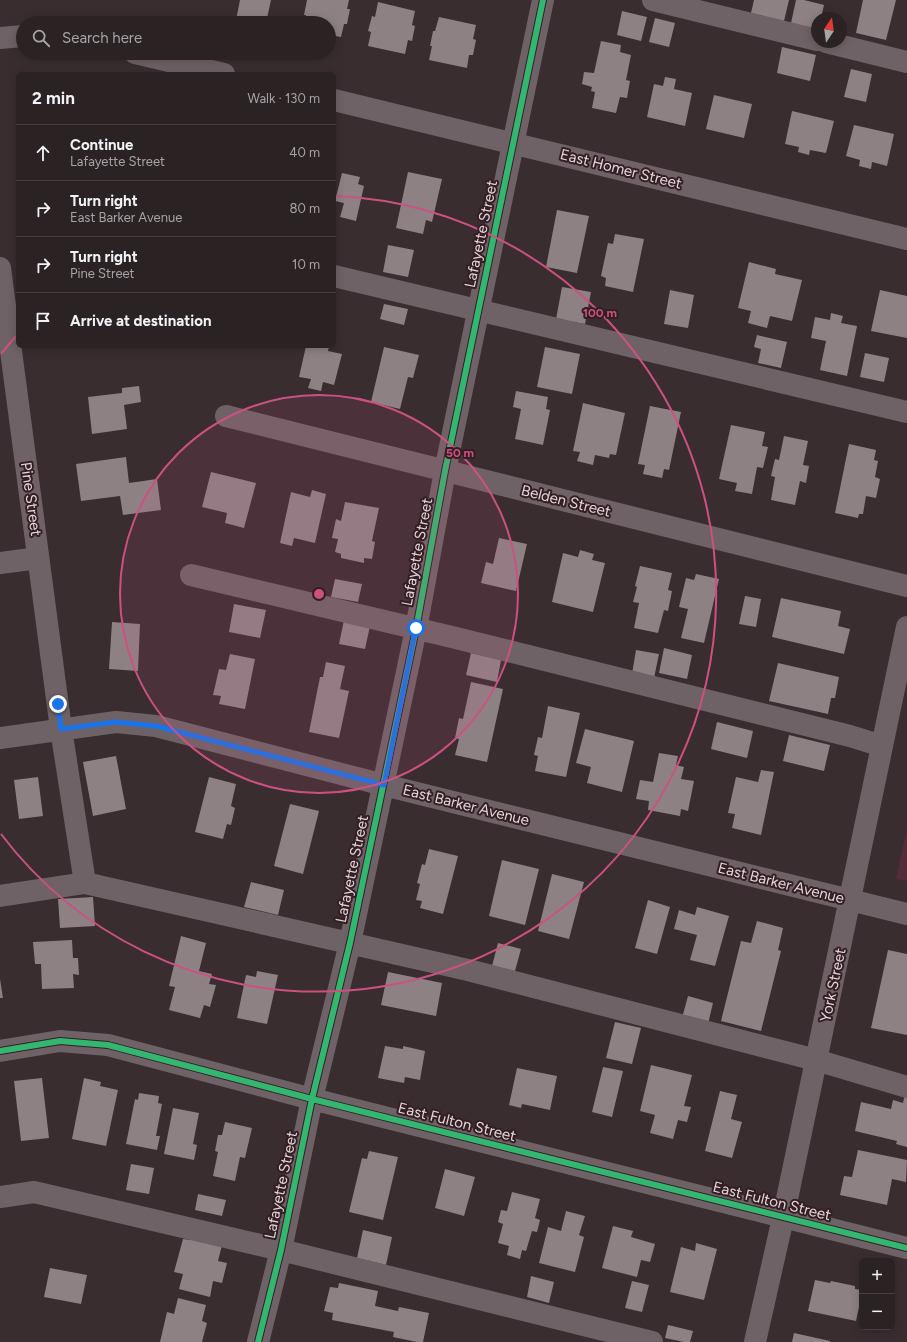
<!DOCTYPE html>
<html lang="en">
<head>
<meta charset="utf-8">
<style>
  body { margin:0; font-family:Figtree,sans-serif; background:#332a2c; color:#f1f3f6 }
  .controls { position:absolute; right:12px; bottom:12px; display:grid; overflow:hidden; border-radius:6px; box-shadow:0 2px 10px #0003 }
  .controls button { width:36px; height:36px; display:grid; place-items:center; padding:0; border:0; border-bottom:1px solid #473f41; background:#2b2224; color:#f1f3f6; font:20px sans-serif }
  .compass { position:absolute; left:811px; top:12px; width:36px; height:36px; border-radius:50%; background:#2b2224; box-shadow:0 2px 10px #0003; rotate:13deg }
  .stop { position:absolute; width:12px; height:12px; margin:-9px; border:3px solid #1a73e8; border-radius:50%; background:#fff }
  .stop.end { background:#1a73e8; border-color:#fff; box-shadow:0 1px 4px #0008 }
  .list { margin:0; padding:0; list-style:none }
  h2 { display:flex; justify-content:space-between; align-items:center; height:52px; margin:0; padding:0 16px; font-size:17px }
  h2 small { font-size:13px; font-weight:400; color:#a6a4a6 }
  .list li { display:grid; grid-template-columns:26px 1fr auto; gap:12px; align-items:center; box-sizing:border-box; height:56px; padding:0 16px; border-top:1px solid #473f41 }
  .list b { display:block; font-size:15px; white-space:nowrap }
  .list p { margin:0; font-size:13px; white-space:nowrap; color:#a6a4a6 }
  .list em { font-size:13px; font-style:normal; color:#a6a4a6 }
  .icon { flex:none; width:22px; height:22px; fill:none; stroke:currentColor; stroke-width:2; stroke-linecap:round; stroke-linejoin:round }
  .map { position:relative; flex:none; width:907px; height:1342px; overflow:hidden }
  .search { position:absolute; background:#2b2224; box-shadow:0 2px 10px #0003; left:16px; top:16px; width:320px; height:44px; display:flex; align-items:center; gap:10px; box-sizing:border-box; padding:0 14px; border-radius:22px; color:#a6a4a6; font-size:15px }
  .panel { position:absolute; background:#2b2224; box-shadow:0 2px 10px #0003; left:16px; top:72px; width:320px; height:276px; border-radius:6px }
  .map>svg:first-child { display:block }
  .green { fill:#552b39 }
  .building { fill:#8d8184 }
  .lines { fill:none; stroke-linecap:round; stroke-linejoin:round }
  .minor { stroke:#6f6266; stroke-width:22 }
  .cycleway-casing { stroke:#331e24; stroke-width:8 }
  .cycleway { stroke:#33b770; stroke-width:6 }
  .route { stroke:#1a73e8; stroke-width:5 }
  .ring { fill:none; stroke:#cc5181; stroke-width:2 }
  .labels { text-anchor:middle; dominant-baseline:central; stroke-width:4; stroke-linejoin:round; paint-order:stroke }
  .street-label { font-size:15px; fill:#e5d6da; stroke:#331e24 }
  .centre { fill:#cc5181; stroke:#331e24; stroke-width:2 }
  .ring-label { font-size:12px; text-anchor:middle; font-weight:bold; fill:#cc5181; stroke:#331e24; stroke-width:4; stroke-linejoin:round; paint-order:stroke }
</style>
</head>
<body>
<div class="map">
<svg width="907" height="1342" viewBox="0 0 907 1342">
  <rect width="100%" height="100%" fill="#392d30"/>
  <path class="green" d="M907,828V881L896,879Z"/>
  <path class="building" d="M240,0H271L266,23H252L236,20Z
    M307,0H349L347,9H350L347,24H344L341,37L329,35V23H305L306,15H304Z
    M754,0H789L784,21L751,13Z
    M796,0H804L824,5L821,18H817V30L791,23Z
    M863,0H896L886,40L856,33Z
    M378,2L415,11L412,25L415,26L412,41L408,40L405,54L368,46L371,32L368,31L372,16L375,17Z
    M622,11L647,17L641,41L617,35Z
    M439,17L476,25L473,39L476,40L473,55H469L467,68L429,60L432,46H430L433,31H435Z
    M655,18L675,23L669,47L649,42Z
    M601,41L621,45L620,52L631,55L626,80L630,81L627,98L620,97L616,113L592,108L595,92L591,91L592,87L582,84L584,72L594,73Z
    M782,47L816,55L810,81L777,73Z
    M851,69L872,74L866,102L844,97Z
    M665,77L676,79L674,89L692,93L685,126L647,117L654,84L663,86Z
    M714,95L752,104L744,138L706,129Z
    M792,111L834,121L826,153L810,150L809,155L798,152L799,147L785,144Z
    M854,125L894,134L887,166L872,162L871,169L859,166L860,160L846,156Z
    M408,172L442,179L432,222L426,220L423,234L396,228Z
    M342,173L360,177L358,184L364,186L356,221L340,217L344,203L335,201Z
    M557,210L589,216L577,273L546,267Z
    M615,234L644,239L633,292L605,286L606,278L601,276L608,243L613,244Z
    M388,245L414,250L408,277L383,272Z
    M749,262L776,269L775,274L802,280L792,321L770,316L767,328L748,323L751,311L738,308Z
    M562,287L591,292L585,324L556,319Z
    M670,290L694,295L688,328L664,324Z
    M880,290L907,296V338L871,331Z
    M384,304L408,309L404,325L380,319Z
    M831,313L843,316L841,323L857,326L847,376L820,370L826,341L811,338L815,317L830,320Z
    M757,335L787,342L781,368L758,363L761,349L754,347Z
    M306,346L312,348L313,346H329L328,351L342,354L334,385L323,382L321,391L308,388L311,379L299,377Z
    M384,347L419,355L413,378L408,377L400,409L371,402Z
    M545,347L580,354L572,394L537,387Z
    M865,353L889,358L884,382L860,377Z
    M139,386L141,402L124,405L127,429L92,434L88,397L122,393V388Z
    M516,391L548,397L546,409L550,410L543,445L515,439L521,409L513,407Z
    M583,403L625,413L616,455L610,454L609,458L595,455L593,465L577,461L580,452L573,451Z
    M650,406L681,412L669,470L664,469L662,478L643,474L645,465L638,464Z
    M731,425L765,432L762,446L768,447L763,468L757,467L752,494L735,491L737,483L719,479Z
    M784,436L808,441L803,465L809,466L806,483L800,481L795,505L771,500L775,477L771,476L775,459L779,460Z
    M849,444L876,450L874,460L878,461L875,477L880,479L876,498L866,496L863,514H859L858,518L835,513Z
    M126,457L129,483L157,479L161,510L123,515L120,496L81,501L76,464Z
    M211,472L256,483L244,528L225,523L227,513L202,507Z
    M312,490L326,494L315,543L294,538L292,546L280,543L291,492L310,497Z
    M345,502L379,508L372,541L375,542L372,559L364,558V563L341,558V554L335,552L338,539L332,538L336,519L341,521Z
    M499,538L527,544L516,591L481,583L486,562L493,564Z
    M580,550L594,554L592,560L605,563L593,612L552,602L563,553L578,557Z
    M640,566L672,573L668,590L672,591L668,611L664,610L658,633L634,628L639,603L633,602L637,587L635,586Z
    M696,574L719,579L704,643L681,638L688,609L679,607L686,578L694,580Z
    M335,579L362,584L358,602L331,597Z
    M745,596L761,599L756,627L739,624Z
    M781,598L841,611L838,626L850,629L844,654L772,637Z
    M234,604L266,610L260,638L229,632Z
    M344,620L370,626L365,649L339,644Z
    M112,622L140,624L138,671L109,669Z
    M664,648L692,655L687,679L659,673Z
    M636,650L659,654L654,678L632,674Z
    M471,653L501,660L497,682L466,675Z
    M230,654L255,659L245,709L219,704L221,696L213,695L219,669L226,670Z
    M326,662L345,666L340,689L349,691L339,738L309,732L320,677H323Z
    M778,663L839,677L835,698H831L828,714L769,701Z
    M471,682L503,689L487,762L455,755L459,739L455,738L459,718L463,719Z
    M548,706L580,713L566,777L535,771L538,756L534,755L538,737L542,738Z
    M717,722L753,731L747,758L711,749Z
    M585,729L634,741L622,792L587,783L591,767L576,763Z
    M789,735L830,745L824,771L783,761Z
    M659,753L678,756L676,765L684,767L681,779L694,781L688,811L681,809L680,816L648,810L649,801L636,799L640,780L653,782Z
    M116,756L126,809L93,816L83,762Z
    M761,770L774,772L761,835L732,828L735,814L728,813L736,777L758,782Z
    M38,777L43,816L19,819L14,780Z
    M209,777L236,784L231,806L235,808L231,825L227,824L223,839L195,832Z
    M290,804L319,811L303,874L274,866Z
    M429,849L458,856L443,914L420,908L422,901L416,900L420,884L417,883L422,864L425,865Z
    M502,860L539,869L525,925L489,916Z
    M552,874L584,882L569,939L538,931Z
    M251,882L284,890L278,915L244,907Z
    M93,897L95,926L60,928L58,899Z
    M648,900L670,907L657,954L635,948Z
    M697,907L729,916L715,966L690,960L697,935L674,929L679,910L695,915Z
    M757,921L783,928L778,950L781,951L761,1031L721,1021L741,941L751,943Z
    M181,936L206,943L199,971L212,974L209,984L216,985L210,1007L204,1005L200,1018L169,1010L175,987L169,986Z
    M72,940L73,958H78L79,975L73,974L74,988L42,989L41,964H35L33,942Z
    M498,943L521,949L515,971L492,966Z
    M888,950L907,954V1035L871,1028Z
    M257,971L278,975L267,1024L237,1018L246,975L256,977Z
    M388,972L442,983L436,1016L381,1005Z
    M0,979L3,998H0Z
    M688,996L713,1003L708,1024L682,1018Z
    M615,1022L641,1028L632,1064L606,1058Z
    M385,1046L403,1049V1046L425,1051L420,1080L405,1077L404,1083L378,1078Z
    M651,1065L692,1075L684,1106L691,1107L687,1122L678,1120L673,1139L650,1133L655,1115L640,1111Z
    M603,1067L623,1071L612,1117L592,1112Z
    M517,1068L557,1076L550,1110L522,1104L521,1108L509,1105Z
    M42,1078L49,1138L21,1141L14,1081Z
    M84,1078L101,1082L100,1086L118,1090L106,1146L72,1139Z
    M720,1091L737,1095L731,1119L742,1122L732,1158L705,1151Z
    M139,1093L159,1096L158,1103L162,1104L156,1136H160L157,1150L126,1144L135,1099L138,1100Z
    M905,1094H907V1147L896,1144L897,1141L855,1131L861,1102L891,1109L893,1100L903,1103Z
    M173,1108L199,1113L193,1144L197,1145L194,1160L164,1154Z
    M225,1122L252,1128L245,1158L240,1157L235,1181L213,1176L218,1152L215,1151L218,1135H222Z
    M858,1150L907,1160L906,1182L892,1179L887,1205L840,1195L844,1176L852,1177Z
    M369,1151L398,1157L383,1220L349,1212L362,1158L367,1159Z
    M131,1164L154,1168L149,1194L126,1190Z
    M445,1169L475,1177L464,1216L435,1208Z
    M512,1192L540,1199L535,1218L540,1220L537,1232L532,1231L526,1251L522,1250L520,1259L507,1255L509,1246L498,1243L503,1224L498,1222L501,1210L507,1211Z
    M198,1194L226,1200L222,1216L195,1210Z
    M566,1211L585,1216L579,1235L584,1237L575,1272L539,1263L548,1227L561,1231Z
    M613,1226L633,1231L631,1237L655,1244L650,1262L641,1260L637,1277L602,1268Z
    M363,1230L392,1237L386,1265L357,1258Z
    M192,1238L222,1245L218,1261L227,1263L222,1283L213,1281L210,1297L179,1289L183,1274L174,1272L183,1239L191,1240Z
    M696,1243L717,1249L704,1300L670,1292L681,1247L695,1251Z
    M50,1268L87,1275L81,1304L44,1297Z
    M531,1276L554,1282L549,1303L527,1297Z
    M815,1280L830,1283L831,1281L855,1286V1289L862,1290V1308L859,1307L856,1321L808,1311Z
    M632,1281L649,1285L642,1312L625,1308Z
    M339,1283L378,1291L375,1306L398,1311L399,1307L429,1313L423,1342H417L393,1337L394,1332L332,1320L333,1313L324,1311L330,1287L338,1288Z
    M178,1298L206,1305L202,1321L207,1323L202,1342H160L167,1312L174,1314Z
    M668,1325L693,1331L690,1342H684L665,1338Z
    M794,1333L830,1341V1342H792Z"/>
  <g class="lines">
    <path class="minor" d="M653,0L817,40
      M0,38L23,36
      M826,42L907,62
      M135,53L224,74
      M334,100L907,239
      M0,268L61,729L85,883
      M334,276L907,412
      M226,416L907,586
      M0,563L38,558
      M191,575L456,638L850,736L882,746
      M0,738L116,722L156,726L384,785L907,914
      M0,896L85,883L468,970L816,1060L907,1087
      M0,1051L60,1041L108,1045L312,1099L907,1248
      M0,1197L34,1192L281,1250L652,1342
      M258,1342L281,1250L312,1099L350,943L416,629L445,471L543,0
      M755,1342L783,1218L907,627"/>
    <g class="cycleway-casing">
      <path id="cycleway" d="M0,1051L60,1041L108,1045L312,1099L907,1248
        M258,1342L281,1250L312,1099L350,943L416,629L445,471L543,0"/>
    </g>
    <use href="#cycleway" class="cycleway"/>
  </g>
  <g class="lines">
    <path class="route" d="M58,704L61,729L116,722L156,726L384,785L416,628"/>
  </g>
  <circle cx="319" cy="594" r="199" fill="#cc5181" fill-opacity=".12"/>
  <g class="ring">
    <circle cx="319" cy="594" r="199"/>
    <path d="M1 354A398 398 0 0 1 16 336M336 196A398 398 0 1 1 1 834"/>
  </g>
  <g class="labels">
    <g class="street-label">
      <text transform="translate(621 169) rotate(14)">East Homer Street</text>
      <text transform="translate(481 234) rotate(-78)">Lafayette Street</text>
      <text transform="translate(31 499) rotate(82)">Pine Street</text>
      <text transform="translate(566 501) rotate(14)">Belden Street</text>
      <text transform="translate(417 552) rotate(-79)">Lafayette Street</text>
      <text transform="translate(466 805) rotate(14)">East Barker Avenue</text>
      <text transform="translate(352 869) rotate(-78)">Lafayette Street</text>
      <text transform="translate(781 883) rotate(14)">East Barker Avenue</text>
      <text transform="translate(833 985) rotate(-78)">York Street</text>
      <text transform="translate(457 1122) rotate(14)">East Fulton Street</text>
      <text transform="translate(281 1185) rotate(-78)">Lafayette Street</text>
      <text transform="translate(772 1201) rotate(14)">East Fulton Street</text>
    </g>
  </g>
  <circle cx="319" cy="594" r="6" class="centre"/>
  <g class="ring-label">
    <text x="600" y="317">100 m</text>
    <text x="460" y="457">50 m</text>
  </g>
</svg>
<div class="controls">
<button>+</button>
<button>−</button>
</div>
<svg class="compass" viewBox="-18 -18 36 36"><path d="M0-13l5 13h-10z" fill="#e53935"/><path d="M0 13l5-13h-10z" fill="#a6a4a6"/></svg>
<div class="stop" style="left:416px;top:628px"></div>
<div class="stop end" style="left:58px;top:704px"></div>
<div class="search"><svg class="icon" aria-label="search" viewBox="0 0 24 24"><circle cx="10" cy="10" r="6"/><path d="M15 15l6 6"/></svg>Search here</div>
<section class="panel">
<h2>2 min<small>Walk · 130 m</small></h2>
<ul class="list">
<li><svg class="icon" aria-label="ahead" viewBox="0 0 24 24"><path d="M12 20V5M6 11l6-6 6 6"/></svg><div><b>Continue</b><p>Lafayette Street</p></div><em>40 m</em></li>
<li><svg class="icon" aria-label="right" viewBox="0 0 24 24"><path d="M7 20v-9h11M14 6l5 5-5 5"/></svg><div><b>Turn right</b><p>East Barker Avenue</p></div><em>80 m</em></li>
<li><svg class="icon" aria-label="right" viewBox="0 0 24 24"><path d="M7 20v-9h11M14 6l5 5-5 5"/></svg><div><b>Turn right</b><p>Pine Street</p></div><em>10 m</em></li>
<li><svg class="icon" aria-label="arrive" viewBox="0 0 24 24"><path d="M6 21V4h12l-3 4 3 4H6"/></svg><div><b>Arrive at destination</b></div></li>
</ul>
</section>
</div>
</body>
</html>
